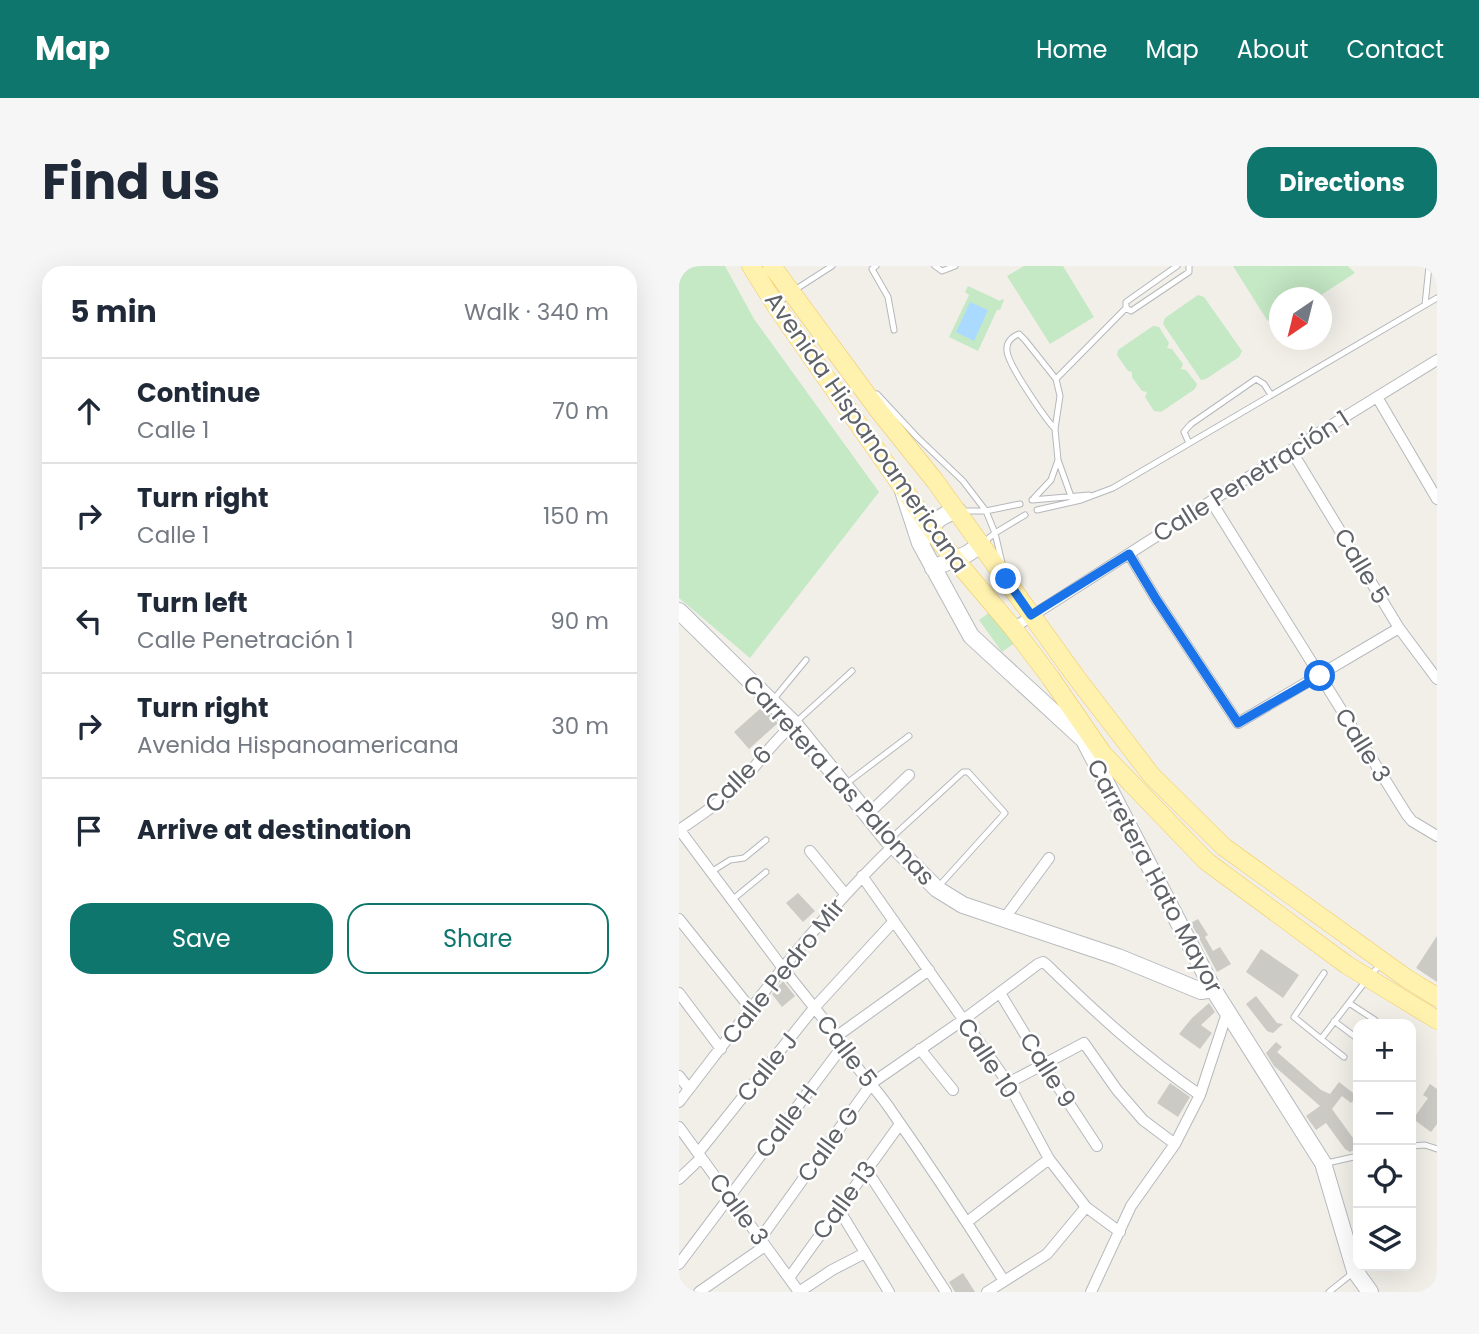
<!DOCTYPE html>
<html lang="en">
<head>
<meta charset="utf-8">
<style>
  body { margin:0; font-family:Poppins,sans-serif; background:#f6f6f7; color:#1f2937 }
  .controls { position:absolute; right:21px; bottom:21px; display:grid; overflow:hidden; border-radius:14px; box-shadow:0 7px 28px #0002 }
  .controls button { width:63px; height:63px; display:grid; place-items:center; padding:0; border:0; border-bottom:2px solid #e0e1e3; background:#fff; color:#1f2937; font:35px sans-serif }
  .compass { position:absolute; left:590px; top:21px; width:63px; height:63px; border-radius:50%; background:#fff; box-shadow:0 7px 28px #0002; rotate:215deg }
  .stop { position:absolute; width:21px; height:21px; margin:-16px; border:5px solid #1a73e8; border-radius:50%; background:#fff }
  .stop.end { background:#1a73e8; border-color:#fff; box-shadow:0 2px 7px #0008 }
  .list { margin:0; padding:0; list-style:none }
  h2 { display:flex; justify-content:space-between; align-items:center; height:91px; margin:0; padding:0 28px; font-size:30px }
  h2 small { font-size:23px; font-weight:400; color:#747a83 }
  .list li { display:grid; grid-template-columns:46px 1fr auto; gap:21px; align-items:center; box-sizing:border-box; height:105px; padding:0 28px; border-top:2px solid #e0e1e3 }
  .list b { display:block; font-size:26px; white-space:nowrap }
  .list p { margin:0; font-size:23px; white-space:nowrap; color:#747a83 }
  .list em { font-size:23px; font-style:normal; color:#747a83 }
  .actions { display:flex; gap:14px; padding:21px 28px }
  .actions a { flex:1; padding:16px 0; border:2px solid #0f766e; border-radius:21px; text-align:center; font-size:24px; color:#0f766e }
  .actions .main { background:#0f766e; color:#fff }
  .icon { flex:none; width:38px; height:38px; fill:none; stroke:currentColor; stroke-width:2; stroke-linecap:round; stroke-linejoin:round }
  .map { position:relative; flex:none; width:758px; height:1026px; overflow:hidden; border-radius:21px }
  header { display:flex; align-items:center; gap:42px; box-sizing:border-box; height:98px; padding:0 35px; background:#0f766e; color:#fff }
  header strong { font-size:33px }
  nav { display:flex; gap:38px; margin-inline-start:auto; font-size:24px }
  .intro { display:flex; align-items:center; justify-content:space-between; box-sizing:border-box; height:168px; padding:0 42px }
  h1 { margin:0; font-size:49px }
  .button { padding:18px 32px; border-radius:21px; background:#0f766e; color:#fff; font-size:24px; font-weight:700 }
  main { display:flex; gap:42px; padding:0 42px }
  aside { flex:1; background:#fff; border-radius:21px; box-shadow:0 7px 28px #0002 }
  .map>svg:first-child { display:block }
  .green { fill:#c5e8c5 }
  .water { fill:#aadaff }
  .building { fill:#cccac5 }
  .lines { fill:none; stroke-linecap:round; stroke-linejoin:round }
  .lane-casing { stroke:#b5b8bc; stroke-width:7 }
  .street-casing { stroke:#b5b8bc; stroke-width:12 }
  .secondary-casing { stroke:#b6babf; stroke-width:18 }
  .primary-casing { stroke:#f2c960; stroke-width:19 }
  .lane { stroke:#fff; stroke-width:5 }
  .street { stroke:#fff; stroke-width:10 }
  .secondary { stroke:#fff; stroke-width:16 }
  .primary { stroke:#fff2af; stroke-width:18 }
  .route { stroke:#1a73e8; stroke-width:9 }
  .labels { text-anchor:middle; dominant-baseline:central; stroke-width:5; stroke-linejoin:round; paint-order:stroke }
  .street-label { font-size:24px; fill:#5f6368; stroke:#fff }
</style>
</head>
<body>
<header>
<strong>Map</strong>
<nav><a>Home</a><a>Map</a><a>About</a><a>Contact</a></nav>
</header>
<div class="intro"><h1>Find us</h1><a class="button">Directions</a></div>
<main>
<aside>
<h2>5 min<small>Walk · 340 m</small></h2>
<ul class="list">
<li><svg class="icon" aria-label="ahead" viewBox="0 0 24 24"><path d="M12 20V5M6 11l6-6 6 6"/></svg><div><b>Continue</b><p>Calle 1</p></div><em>70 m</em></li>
<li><svg class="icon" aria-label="right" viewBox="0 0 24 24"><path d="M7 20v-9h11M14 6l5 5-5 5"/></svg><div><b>Turn right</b><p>Calle 1</p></div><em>150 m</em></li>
<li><svg class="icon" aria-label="left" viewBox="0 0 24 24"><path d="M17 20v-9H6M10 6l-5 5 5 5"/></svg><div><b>Turn left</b><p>Calle Penetración 1</p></div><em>90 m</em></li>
<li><svg class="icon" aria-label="right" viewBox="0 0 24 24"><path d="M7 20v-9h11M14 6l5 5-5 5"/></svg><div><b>Turn right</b><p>Avenida Hispanoamericana</p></div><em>30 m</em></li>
<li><svg class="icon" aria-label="arrive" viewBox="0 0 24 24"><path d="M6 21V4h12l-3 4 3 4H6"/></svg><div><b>Arrive at destination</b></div></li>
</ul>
<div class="actions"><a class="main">Save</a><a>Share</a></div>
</aside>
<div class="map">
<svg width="758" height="1026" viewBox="0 0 758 1026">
  <rect width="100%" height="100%" fill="#f1efe8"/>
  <path class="green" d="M0,0H46L75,53L200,226L71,392L0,332Z
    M345,0H384L415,51L371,78L328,10Z
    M554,0H669L676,7L639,31L600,32V55L592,56L588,54Z
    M289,20L321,35L323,33L325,34L321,44H318L299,85L270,71L290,29L286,26Z
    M519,29L525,31L563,85L560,91L527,113L522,114L484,58L486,52Z
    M474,60L480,61L490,77L488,82L493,83L504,98L502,103L507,104L518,118L516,123L482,146L475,145L466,131L468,126L463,125L453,111V106L449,105L438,89L439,84Z
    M314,344L337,376L323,386L300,354Z"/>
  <path class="water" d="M291,36L309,44L295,75L277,66Z"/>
  <path class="building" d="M83,441L99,457L70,483L55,466Z
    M119,627L136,645L124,656L107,637Z
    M519,653L529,669L526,671L534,685L541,681L552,698L538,706L512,657Z
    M758,670V716L737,702Z
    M582,683L620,709L604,732L567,706Z
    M104,715L116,730L103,741L93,728Z
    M577,730L598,757L604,758L594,767L588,765L567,738Z
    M530,737L536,746L522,759L533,767L521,783L500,768L513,752Z
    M597,776L603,781L598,786L642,824L651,828L660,816L678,830L672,837L663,830L653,843L679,879V882L671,886L666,883L647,857L637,864L627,850L641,840L595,800L587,787Z
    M491,817L511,831L499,851L478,837Z
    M751,818L758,823V858L752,866L734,853L749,832L744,829Z
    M284,1007L296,1026H276L270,1016Z"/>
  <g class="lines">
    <g class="lane-casing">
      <path id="lane" d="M197,0L193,3L209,31L215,64
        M256,0L263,5L276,0
        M752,0L758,6
        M99,38L111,27L153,0
        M746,39L750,0
        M447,42L452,45L510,6V0
        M377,113L447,42V36L498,0
        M198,128L237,170L284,215L307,245L316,267L323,297
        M376,163C366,152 329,99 328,85C327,77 332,71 340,68L346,74L377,113L381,130L376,163L379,194L394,236
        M510,177L505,166L512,158L577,113L585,118L592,129
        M355,232L372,214L379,194
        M353,234L410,229
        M358,244L402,234L434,222L758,32
        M282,245H307L341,238
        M305,276L316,267L346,249
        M94,434L127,394
        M116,457L173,405
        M168,517L230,470
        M210,574L284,506H289L326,547L260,620
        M32,606L51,594L65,592L87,574
        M53,634L87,606
        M645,707L615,751L642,773L689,712L701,699
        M670,737L696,754
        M655,755L679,773
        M642,773L665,791
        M732,880L746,879L758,883
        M648,897L679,890
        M650,1026L675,1006"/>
    </g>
    <g class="street-casing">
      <path id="street" d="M698,131L758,233
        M612,184L720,362L758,413
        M532,235L728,549L733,555L758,570
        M450,288L477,333L559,457L720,362
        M334,362L612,184L758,94
        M188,549L230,509
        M0,563L103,701L158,770C170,796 193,817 209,840C249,897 288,956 325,1015
        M0,564C22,549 43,535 62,516C80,497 94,475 115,458
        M131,585L166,628
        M183,610L329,817L370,893L407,941L441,966
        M0,653L72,743
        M325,653L370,592
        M0,727L42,783
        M321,727L364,798L418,880
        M158,770L250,704
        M241,783L274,824
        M0,810L10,823
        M329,817L405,777L438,824L464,854L496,878
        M0,836C68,748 133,658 214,580
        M0,861L120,1026
        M19,887L135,742L215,655
        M187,903L267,1026
        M0,913L22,892
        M159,942L210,1026
        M288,956L370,893
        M81,973L193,817L284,754L359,698L364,696L368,699C417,747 464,790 521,829
        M0,998L163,781
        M110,1012L221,858
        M20,1026L86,980
        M120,1026L153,1004L186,987
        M308,1026L368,988L407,941
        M412,1026L452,940L496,878L521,829L549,744"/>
    </g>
    <g class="secondary-casing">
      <path id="secondary" d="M224,225L241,277L292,370L405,474L534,723L644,897L676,1005L691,1026
        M245,272C253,258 261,248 279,245
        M254,302L288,288L303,278
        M0,345L115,458L209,574L258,623L284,639L439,691L522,725L534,723"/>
    </g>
    <g class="primary-casing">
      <path id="primary" d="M72,0L97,40L263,278L334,362L371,411L424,488L527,595L668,699L758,754
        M93,0L200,145L256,215L397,411L473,510L545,581L727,712L758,731"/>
    </g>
    <use href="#lane" class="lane"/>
    <use href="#street" class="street"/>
    <use href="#secondary" class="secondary"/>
    <use href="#primary" class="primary"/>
  </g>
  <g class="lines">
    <path class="route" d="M327,313L352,349L450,288L477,333L559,457L641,410"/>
  </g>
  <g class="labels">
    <g class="street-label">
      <text transform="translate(188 166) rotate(55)">Avenida Hispanoamericana</text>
      <text transform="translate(572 210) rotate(-32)">Calle Penetración 1</text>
      <text transform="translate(683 300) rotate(59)">Calle 5</text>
      <text transform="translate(684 479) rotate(58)">Calle 3</text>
      <text transform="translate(59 513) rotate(-45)">Calle 6</text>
      <text transform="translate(160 514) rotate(48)">Carretera Las Palomas</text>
      <text transform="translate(476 610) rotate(62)">Carretera Hato Mayor</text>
      <text transform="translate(104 705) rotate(-51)">Calle Pedro Mir</text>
      <text transform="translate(168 785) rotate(53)">Calle 5</text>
      <text transform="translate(309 792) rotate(57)">Calle 10</text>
      <text transform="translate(88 801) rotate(-51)">Calle J</text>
      <text transform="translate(369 804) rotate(58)">Calle 9</text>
      <text transform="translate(107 855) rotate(-53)">Calle H</text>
      <text transform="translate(149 878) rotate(-54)">Calle G</text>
      <text transform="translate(165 934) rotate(-54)">Calle 13</text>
      <text transform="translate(60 943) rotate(54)">Calle 3</text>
    </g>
  </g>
</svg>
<div class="controls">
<button>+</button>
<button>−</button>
<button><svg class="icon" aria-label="locate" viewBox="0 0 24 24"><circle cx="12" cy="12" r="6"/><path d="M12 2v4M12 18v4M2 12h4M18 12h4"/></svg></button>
<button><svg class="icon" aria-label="layers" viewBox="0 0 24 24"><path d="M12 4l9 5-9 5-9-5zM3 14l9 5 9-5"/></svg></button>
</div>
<svg class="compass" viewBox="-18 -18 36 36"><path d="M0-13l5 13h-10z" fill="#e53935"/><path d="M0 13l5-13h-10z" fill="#747a83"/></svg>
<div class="stop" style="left:641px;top:410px"></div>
<div class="stop end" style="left:327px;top:313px"></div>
</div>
</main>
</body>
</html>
